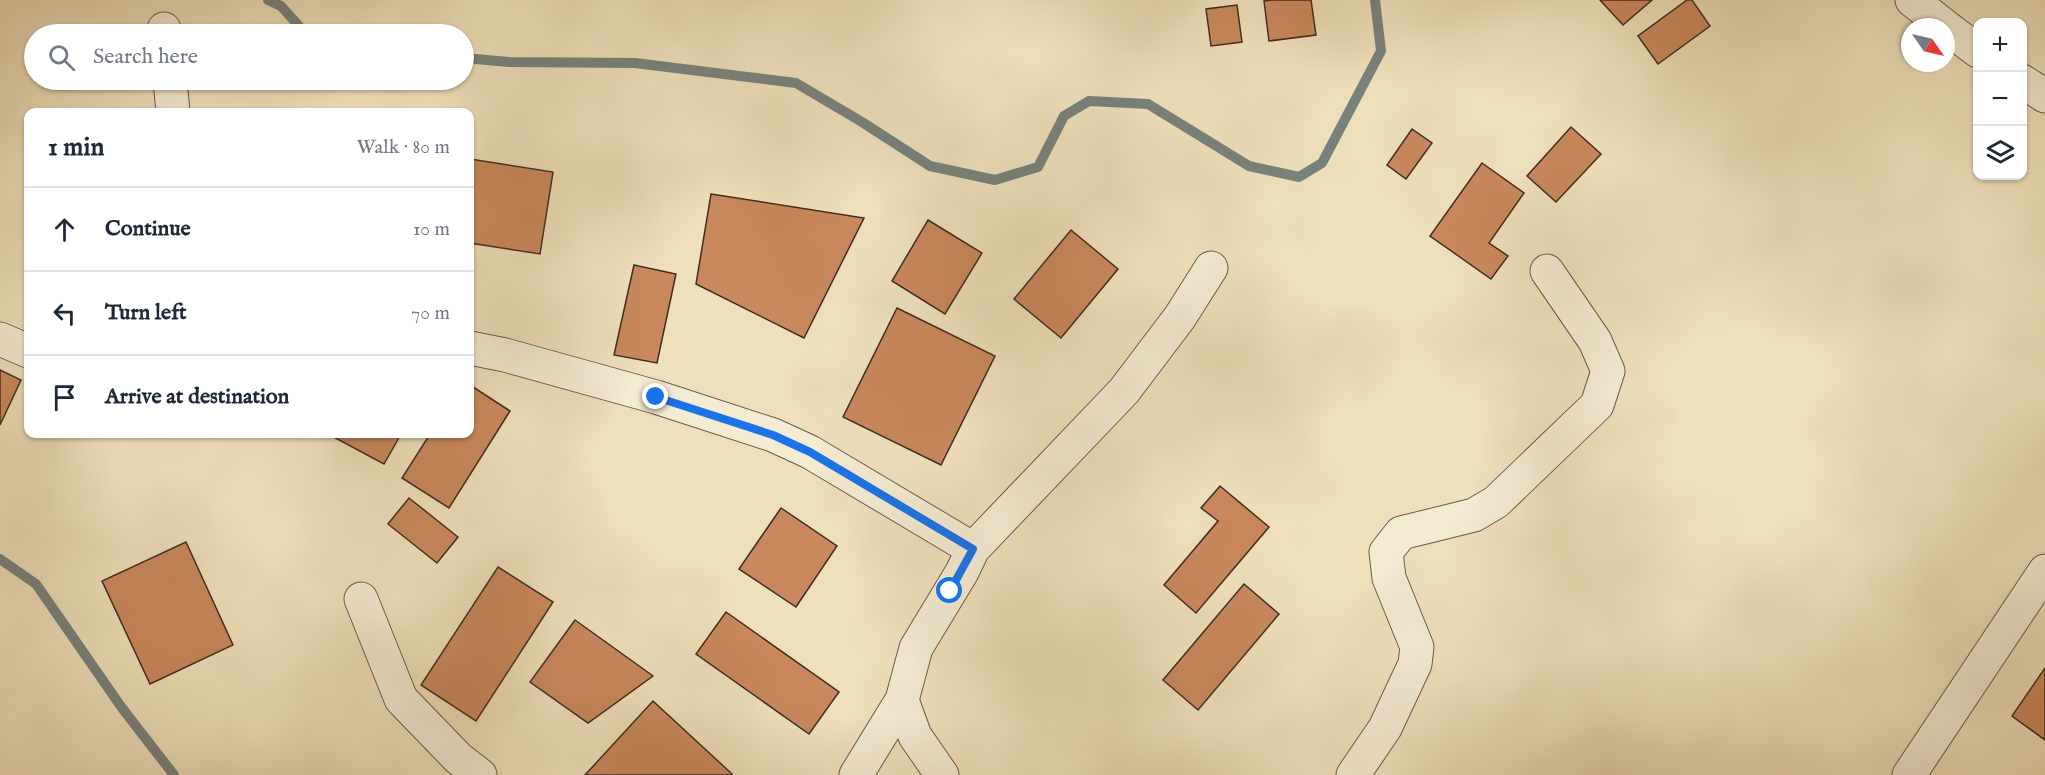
<!DOCTYPE html>
<html lang="en">
<head>
<meta charset="utf-8">
<style>
  body { margin:0; font-family:"IM FELL English",serif; background:#f6f6f7; color:#1f2937 }
  .controls { position:absolute; right:18px; top:18px; display:grid; overflow:hidden; border-radius:12px; box-shadow:0 2px 4px #0004 }
  .controls button { width:54px; height:54px; display:grid; place-items:center; padding:0; border:0; border-bottom:2px solid #e0e1e3; background:#fff; color:#1f2937; font:30px sans-serif }
  .compass { position:absolute; left:1901px; top:18px; width:54px; height:54px; border-radius:50%; background:#fff; box-shadow:0 2px 4px #0004; rotate:124deg }
  .stop { position:absolute; width:18px; height:18px; margin:-14px; border:4px solid #1a73e8; border-radius:50%; background:#fff }
  .stop.end { background:#1a73e8; border-color:#fff; box-shadow:0 2px 6px #0008 }
  .list { margin:0; padding:0; list-style:none }
  h2 { display:flex; justify-content:space-between; align-items:center; height:78px; margin:0; padding:0 24px; font-size:26px }
  h2 small { font-size:20px; font-weight:400; color:#747a83 }
  .list li { display:grid; grid-template-columns:39px 1fr auto; gap:18px; align-items:center; box-sizing:border-box; height:84px; padding:0 24px; border-top:2px solid #e0e1e3 }
  .list b { display:block; font-size:22px; white-space:nowrap }
  .list em { font-size:20px; font-style:normal; color:#747a83 }
  .icon { flex:none; width:33px; height:33px; fill:none; stroke:currentColor; stroke-width:2; stroke-linecap:round; stroke-linejoin:round }
  .map { position:relative; flex:none; width:2045px; height:775px; overflow:hidden }
  .search { position:absolute; background:#fff; box-shadow:0 2px 4px #0004; left:24px; top:24px; width:450px; height:66px; display:flex; align-items:center; gap:15px; box-sizing:border-box; padding:0 21px; border-radius:33px; color:#747a83; font-size:22px }
  .panel { position:absolute; background:#fff; box-shadow:0 2px 4px #0004; left:24px; top:108px; width:450px; height:330px; border-radius:12px }
  .map>svg:first-child { display:block }
  .lines { fill:none; stroke-linecap:round; stroke-linejoin:round }
  .stream { stroke:#78827c; stroke-width:10 }
  .building { fill:#c9885d; stroke:#412c1e; stroke-width:1.5 }
  .minor-casing { stroke:#6c5945; stroke-width:35 }
  .minor { stroke:#f4ebd3; stroke-width:33 }
  .route { stroke:#1a73e8; stroke-width:8 }
</style>
</head>
<body>
<div class="map">
<svg width="2045" height="775" viewBox="0 0 2045 775">
  <rect width="100%" height="100%" fill="#eee0bb"/>
  <filter id="stains"><feTurbulence type="fractalNoise" baseFrequency=".00333" numOctaves="4"/><feColorMatrix values="0 0 0 0 .2 0 0 0 0 .09 0 0 0 0 .02 0 0 0 .5 -.17"/></filter>
  <radialGradient id="worn" r=".72"><stop offset=".6" stop-color="#630" stop-opacity="0"/><stop offset="1" stop-color="#630" stop-opacity=".3"/></radialGradient>
  <g class="lines">
    <path class="stream" d="M268,0L281,6L306,34
      M464,58L509,62L635,63L796,83L862,122L930,166L995,180L1038,167L1064,116L1089,101L1148,104L1249,166L1299,177L1322,163L1381,51L1375,0
      M0,559L36,584L122,708L174,775"/>
  </g>
  <path class="building" d="M1271,0H1311L1316,35L1269,41L1264,1Z
    M1600,0H1652L1623,25Z
    M1687,0H1692L1710,26L1658,64L1638,36Z
    M1237,5L1242,42L1211,46L1206,9Z
    M1571,127L1601,154L1556,202L1527,176Z
    M1412,129L1432,143L1406,179L1387,165Z
    M470,159L553,172L540,254L470,243Z
    M1482,163L1524,193L1489,243L1508,256L1491,279L1430,236Z
    M711,194L864,218L804,338L696,284Z
    M928,220L982,253L945,314L892,281Z
    M1071,230L1118,269L1061,338L1014,299Z
    M634,265L676,274L657,363L614,355Z
    M897,308L995,356L941,465L843,417Z
    M0,370L21,380L0,425Z
    M470,385L510,411L449,508L402,478L430,434H470Z
    M328,434H401L384,464Z
    M1220,486L1269,527L1196,613L1164,585L1218,521L1201,508Z
    M409,498L458,537L437,563L388,524Z
    M781,508L837,546L796,607L739,569Z
    M186,542L233,645L150,684L102,581Z
    M498,567L553,602L476,721L421,685Z
    M1244,584L1279,614L1198,710L1163,680Z
    M726,612L839,692L809,734L696,654Z
    M575,620L653,676L588,723L530,682Z
    M2045,668V740L2012,716Z
    M653,701L732,774L731,775H585Z"/>
  <g class="lines">
    <g class="minor-casing">
      <path id="minor" d="M1912,0L1946,27
        M1946,27L1978,51
        M164,29V34
        M170,80L173,112
        M2022,81L2045,96
        M0,339L28,351
        M470,348L505,355L656,397L773,435L810,452L973,549
        M361,599L401,699L458,758L480,775
        M902,700L915,736L942,775
        M856,775L902,700L916,648L962,572L973,549L1124,391L1180,317L1211,268
        M1353,775L1385,728L1415,664L1417,647L1389,578L1386,552L1401,533L1474,515L1496,502L1597,405L1608,371L1595,341L1547,271
        M1909,775L2045,571"/>
    </g>
    <use href="#minor" class="minor"/>
  </g>
  <g class="lines">
    <path class="route" d="M656,397L773,435L810,452L973,549L950,591"/>
  </g>
  <rect width="100%" height="100%" filter="url(#stains)"/>
  <rect width="100%" height="100%" fill="url(#worn)"/>
</svg>
<div class="controls">
<button>+</button>
<button>−</button>
<button><svg class="icon" aria-label="layers" viewBox="0 0 24 24"><path d="M12 4l9 5-9 5-9-5zM3 14l9 5 9-5"/></svg></button>
</div>
<svg class="compass" viewBox="-18 -18 36 36"><path d="M0-13l5 13h-10z" fill="#e53935"/><path d="M0 13l5-13h-10z" fill="#747a83"/></svg>
<div class="stop" style="left:950px;top:591px"></div>
<div class="stop end" style="left:656px;top:397px"></div>
<div class="search"><svg class="icon" aria-label="search" viewBox="0 0 24 24"><circle cx="10" cy="10" r="6"/><path d="M15 15l6 6"/></svg>Search here</div>
<section class="panel">
<h2>1 min<small>Walk · 80 m</small></h2>
<ul class="list">
<li><svg class="icon" aria-label="ahead" viewBox="0 0 24 24"><path d="M12 20V5M6 11l6-6 6 6"/></svg><div><b>Continue</b></div><em>10 m</em></li>
<li><svg class="icon" aria-label="left" viewBox="0 0 24 24"><path d="M17 20v-9H6M10 6l-5 5 5 5"/></svg><div><b>Turn left</b></div><em>70 m</em></li>
<li><svg class="icon" aria-label="arrive" viewBox="0 0 24 24"><path d="M6 21V4h12l-3 4 3 4H6"/></svg><div><b>Arrive at destination</b></div></li>
</ul>
</section>
</div>
</body>
</html>
